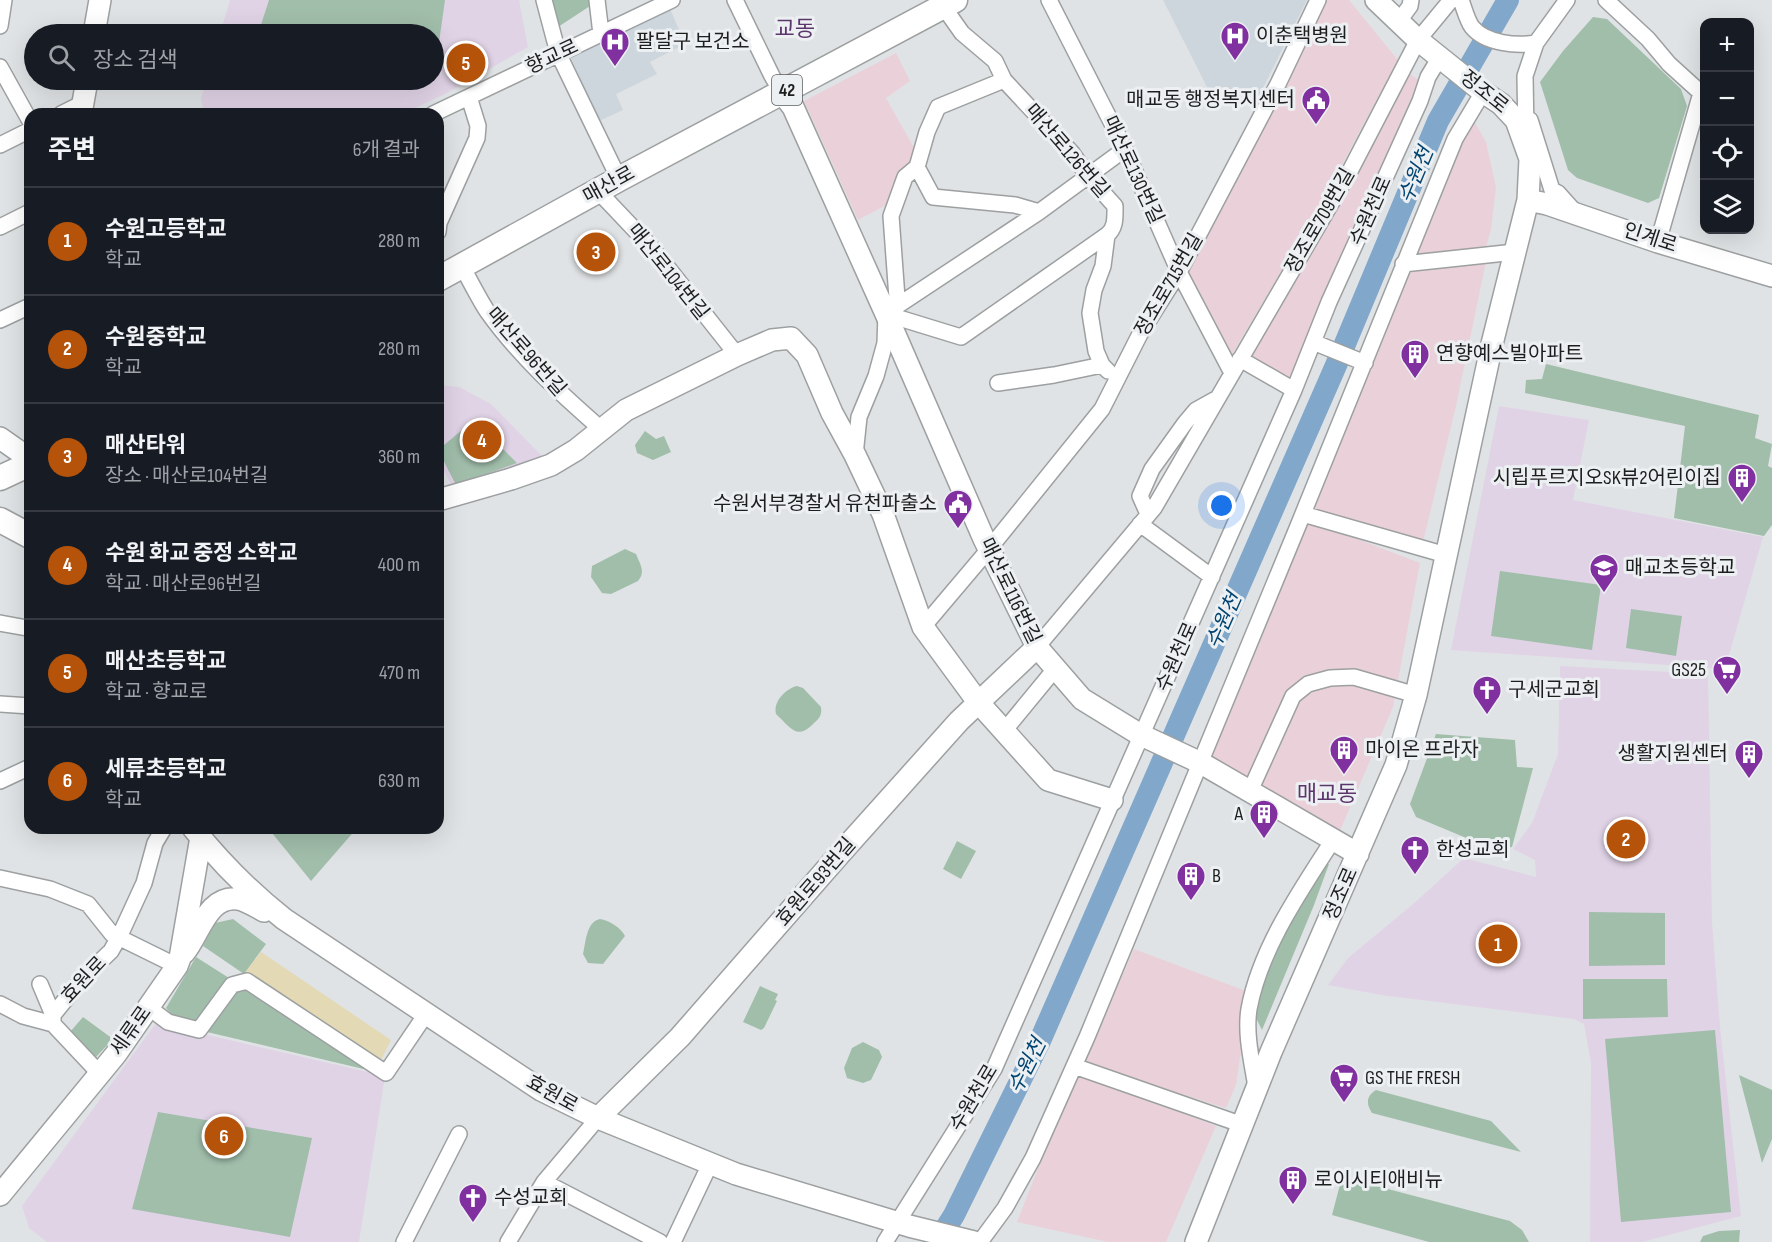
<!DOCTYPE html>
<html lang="ko">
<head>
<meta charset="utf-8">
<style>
  body { margin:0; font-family:"Sofia Sans Condensed","Noto Sans KR",sans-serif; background:#20242c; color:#f1f3f6 }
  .controls { position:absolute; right:18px; top:18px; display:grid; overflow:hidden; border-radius:12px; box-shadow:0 6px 24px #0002 }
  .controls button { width:54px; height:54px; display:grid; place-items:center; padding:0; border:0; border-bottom:2px solid #363941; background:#171b24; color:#f1f3f6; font:30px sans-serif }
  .you { position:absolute; left:1222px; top:506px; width:21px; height:21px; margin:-15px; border:4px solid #fff; border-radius:50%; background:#1a73e8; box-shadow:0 0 0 9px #1a73e833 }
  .badge { display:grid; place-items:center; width:39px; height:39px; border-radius:50%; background:#b45309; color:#fff; font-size:20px; font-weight:700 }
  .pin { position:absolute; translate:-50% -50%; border:3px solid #fff; box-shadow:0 2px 6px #0006 }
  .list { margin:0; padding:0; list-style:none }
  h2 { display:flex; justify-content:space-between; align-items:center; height:78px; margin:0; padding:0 24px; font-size:26px }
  h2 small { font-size:20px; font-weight:400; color:#9ea1a6 }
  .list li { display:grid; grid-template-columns:39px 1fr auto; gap:18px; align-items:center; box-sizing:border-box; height:108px; padding:0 24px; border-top:2px solid #363941 }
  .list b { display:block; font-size:22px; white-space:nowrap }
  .list p { margin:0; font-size:20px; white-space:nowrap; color:#9ea1a6 }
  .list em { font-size:20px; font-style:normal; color:#9ea1a6 }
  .icon { flex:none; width:33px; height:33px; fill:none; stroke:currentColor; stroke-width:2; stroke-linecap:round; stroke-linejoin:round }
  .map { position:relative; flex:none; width:1772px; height:1242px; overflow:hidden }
  .search { position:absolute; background:#171b24; box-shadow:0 6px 24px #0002; left:24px; top:24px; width:420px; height:66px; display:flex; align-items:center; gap:15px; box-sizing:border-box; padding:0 21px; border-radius:33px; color:#9ea1a6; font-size:22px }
  .panel { position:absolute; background:#171b24; box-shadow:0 6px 24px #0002; left:24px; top:108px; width:420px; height:726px; border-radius:18px }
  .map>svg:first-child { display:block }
  .commercial { fill:#ead1d9 }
  .built { fill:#cdd6dd }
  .education { fill:#e0d3e6 }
  .green { fill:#a1beab }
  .sand { fill:#e3d9b4 }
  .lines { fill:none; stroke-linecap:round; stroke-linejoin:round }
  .river { stroke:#81a7cb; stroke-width:22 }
  .street-casing { stroke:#9da0a1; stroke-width:18 }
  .secondary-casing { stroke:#9da0a1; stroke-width:24 }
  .primary-casing { stroke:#9da0a1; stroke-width:27 }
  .street { stroke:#fff; stroke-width:15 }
  .secondary { stroke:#fff; stroke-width:21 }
  .primary { stroke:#fff; stroke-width:24 }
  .labels { text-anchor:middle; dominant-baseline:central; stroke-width:6; stroke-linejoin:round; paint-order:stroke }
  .shield { fill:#edf0f2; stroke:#5b5d5e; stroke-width:1.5 }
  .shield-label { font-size:18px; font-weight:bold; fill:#1d1e1e }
  .poi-label { font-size:20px; fill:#1d1e1e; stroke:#edf0f2; text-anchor:start }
  .street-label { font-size:20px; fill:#1d1e1e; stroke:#edf0f2 }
  .water-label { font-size:21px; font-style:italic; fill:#024471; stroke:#edf0f2 }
  .quarter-label { font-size:22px; fill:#5c356c; stroke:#edf0f2 }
</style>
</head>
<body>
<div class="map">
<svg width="1772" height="1242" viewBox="0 0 1772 1242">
  <rect width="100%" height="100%" fill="#e0e3e5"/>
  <path class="commercial" d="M1325,0H1349L1398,60L1320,206L1231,356L1183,271Z
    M896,53L910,81L886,98L917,153L900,175L890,203L858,220L804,101Z
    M1410,74L1419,80L1417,99L1293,385L1247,356Z
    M1473,119L1486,142L1496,187L1491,230L1484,253L1409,257L1431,204Z
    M1487,257L1456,406L1423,542L1309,510L1406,266Z
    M1308,520L1420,563L1393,707L1340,831L1208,759Z
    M1134,949L1246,991L1244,1031L1236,1085L1226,1108L1083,1064Z
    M1076,1071L1216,1126L1166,1242H1108L1017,1222Z"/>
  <path class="built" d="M1163,0H1307L1259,96L1207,87Z
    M668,4L685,44L650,62L657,74L616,94L623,110L599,121L568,51Z"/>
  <path class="education" d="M230,0H519L528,47L445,94L402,114H204L201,98L207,80H434V34H220Z
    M438,385L459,387L491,404L542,456L520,469L454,490L438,460Z
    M1499,406L1589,420L1573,500L1763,537L1725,669L1451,650Z
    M1560,666L1708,674L1712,922L1720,1027L1741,1216L1642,1242H1590L1591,1063L1584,1024L1574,1019L1381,995L1328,985L1348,958L1412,905L1464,858L1536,877L1535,860L1513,849L1532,823L1558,754Z
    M156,1023L385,1076L359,1242H47L29,1228L22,1206Z"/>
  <path class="green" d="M269,0H445L436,64H434V34H258Z
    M550,0H590V6L558,27Z
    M1593,17L1607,19L1681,89L1687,106L1659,198L1648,203L1577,178L1568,170L1540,82L1563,51Z
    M1546,364L1759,415L1755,438L1772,444L1768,466L1772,468V525L1764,536L1674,518L1685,426L1525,393L1526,380L1542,379Z
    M474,420L517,463L456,485L438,450Z
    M645,431L656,439L664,436L671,452L653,460L637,453L635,445Z
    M625,549L636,554C640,564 646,572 638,581L611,594L602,593L591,577L592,566Z
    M1500,571L1601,585L1592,650L1491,636Z
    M1631,609L1682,616L1676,656L1626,648Z
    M797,686L803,688L821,707C822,714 820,718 814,723C797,741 791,728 776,714C773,702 785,689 797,686Z
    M1436,734L1515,740L1517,767L1533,768L1512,847L1495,850L1416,817L1410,804Z
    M1610 840a18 18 0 1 1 36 0a18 18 0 1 1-36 0Z
    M268,828H357L311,881Z
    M957,841L976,851L961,879L943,869Z
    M1322,864H1329L1314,905L1262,1030L1257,1020L1256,1001L1278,944Z
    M1589,912L1665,913V965L1589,966Z
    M233,919L266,944L244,974L203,946L215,923Z
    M600,919C609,920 621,928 625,936L603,964L588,963L583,954C586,942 586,922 600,919Z
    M196,957L229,978L197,1022L177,1020L166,1008Z
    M1583,979H1667L1668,1017L1583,1019Z
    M760,986L778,994L775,1000L777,1001L764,1028L761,1030L743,1022Z
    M248,990L376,1072L207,1032L234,993Z
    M83,1017L113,1039L96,1057L70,1032Z
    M1715,1030L1731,1212L1621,1222L1605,1039Z
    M863,1042L879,1050L882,1057L871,1080L863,1083L847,1078L844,1068L852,1048Z
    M1739,1075L1772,1090V1139L1762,1163Z
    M1376,1090L1491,1121L1521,1152L1372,1113C1366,1104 1366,1096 1376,1090Z
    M158,1112L312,1138L290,1237L132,1209Z
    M1342,1177L1510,1221L1522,1230L1529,1242H1429L1332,1215Z
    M1740,1230L1739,1242H1700L1703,1236L1719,1231Z"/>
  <path class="sand" d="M261,952L391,1040L380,1062L244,974Z"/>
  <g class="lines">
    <path class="river" d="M937,1242L954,1215L1039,1043L1337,363L1438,121L1508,0"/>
    <g class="street-casing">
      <path id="street" d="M544,0L558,53L619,179
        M597,0L601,34
        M735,0L772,76L782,93
        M1049,0L1125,149L1179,272L1232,373
        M1461,0C1464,8 1467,20 1472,27C1486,44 1517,46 1536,43
        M1606,0L1648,39L1669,64L1701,93L1658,242
        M943,6L962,33L995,61L1004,80L1072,153L1088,176L1115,206C1115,217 1116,228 1107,235L1103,266L1094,290L1090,313L1096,351L1102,365
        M1399,21L1410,6L1411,0
        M0,26L4,0
        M0,67L30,121
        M1004,80L938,107L927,132L917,167L933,197L1015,205L1039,212
        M61,114L83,103
        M433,114L672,0
        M1530,120L1552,190L1558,193L1575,212
        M1526,134L1525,76L1536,43L1567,0
        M0,145L30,130
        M598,191L653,249L737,355
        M0,227L30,212
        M438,232L439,223L477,138L478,126L469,97
        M1403,264L1515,252
        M462,266C470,281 478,297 487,311C519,356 560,393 601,429
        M891,310L1039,212L1125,149
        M886,314L961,337L1107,235
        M0,320L30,306
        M1313,342L1365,363
        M1240,359L1294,390
        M998,383L1054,375L1102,365L1108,371
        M855,455L859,417L876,376L885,343L886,314L897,298L891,216L905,177L917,167
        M1148,514L1140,496L1152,469L1185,423L1196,410L1214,400
        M1303,514L1446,555
        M1140,524L1212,577
        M0,623L27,628L30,627
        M923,627L989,549L1102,409L1140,334L1179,272L1278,84L1318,0
        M1037,647L1154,508L1351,169L1418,40L1451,0
        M0,704L30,706
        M1004,731L1055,669
        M0,781L30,767
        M1250,791L1293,696L1308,684L1330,678L1354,677L1416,695
        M0,878L50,889L88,904L112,934L177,966
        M121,933L144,883L155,843L164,828
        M40,984L53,1015V1024
        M0,1004L23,1016L53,1024L100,1074
        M148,1007L168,1022L199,1030L232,985L247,981L386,1073L426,1014
        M53,1015L82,979L111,951L115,944
        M1074,1066L1243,1125
        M1256,1087C1252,1062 1245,1034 1249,1009C1260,949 1300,891 1333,840
        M544,1182L660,1242
        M404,1242L459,1134
        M508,1242L544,1182L598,1118
        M673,1242L710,1164
        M885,1242L994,1069L1294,390L1329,302L1420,101L1428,77L1440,57
        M980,1242L1005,1208L1033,1158L1087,1037L1298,526L1455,139L1483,92"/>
    </g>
    <g class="secondary-casing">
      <path id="secondary" d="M94,34L100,0
        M782,93L793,107L886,314L984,539L1037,647L1082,699L1139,734L1201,763L1358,854
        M81,114L87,80
        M1528,200L1547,204L1658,242L1772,276
        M0,438L30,459
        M438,500L511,479L551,465L576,450L626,410L737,355L772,340L791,338L807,355L832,413L855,455L883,514L923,627L978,702L1048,780L1112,800
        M193,828C220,862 250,892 284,919L541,1090L598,1118L736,1174L909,1226L974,1242
        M184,953C200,934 207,895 238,899C246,900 256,907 264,911
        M598,1118L680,1037L838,856L959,721L1037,647
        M0,1195L116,1054L177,966L180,958L201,837
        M1196,1242L1271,1052L1396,765L1416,695L1492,344L1528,200L1530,159L1516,120L1501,104L1483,92L1418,40L1376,0"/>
    </g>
    <g class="primary-casing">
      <path id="primary" d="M438,279L619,179L955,0
        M0,478L30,464
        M0,520L30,536"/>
    </g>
    <use href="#street" class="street"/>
    <use href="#secondary" class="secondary"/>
    <use href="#primary" class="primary"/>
  </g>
  <defs>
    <g id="hospital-pin" transform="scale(1.5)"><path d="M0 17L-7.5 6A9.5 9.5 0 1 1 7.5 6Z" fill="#8130a0" stroke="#edf0f2"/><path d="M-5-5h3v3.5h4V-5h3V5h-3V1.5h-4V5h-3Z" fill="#fff"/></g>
    <g id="civic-pin" transform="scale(1.5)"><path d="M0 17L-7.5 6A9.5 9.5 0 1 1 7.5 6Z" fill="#8130a0" stroke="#edf0f2"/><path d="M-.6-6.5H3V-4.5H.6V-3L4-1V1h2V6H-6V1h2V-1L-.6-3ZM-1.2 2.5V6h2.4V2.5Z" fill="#fff"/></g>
    <g id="building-pin" transform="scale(1.5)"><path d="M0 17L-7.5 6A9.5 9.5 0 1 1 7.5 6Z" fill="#8130a0" stroke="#edf0f2"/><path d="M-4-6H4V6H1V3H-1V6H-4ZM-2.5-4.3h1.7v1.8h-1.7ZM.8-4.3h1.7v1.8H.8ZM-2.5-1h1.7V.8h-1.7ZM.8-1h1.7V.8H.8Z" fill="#fff"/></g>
    <g id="school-pin" transform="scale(1.5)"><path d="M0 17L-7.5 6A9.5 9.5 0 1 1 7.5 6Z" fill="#8130a0" stroke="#edf0f2"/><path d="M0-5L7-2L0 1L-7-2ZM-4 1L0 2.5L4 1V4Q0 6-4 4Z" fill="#fff"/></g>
    <g id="supermarket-pin" transform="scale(1.5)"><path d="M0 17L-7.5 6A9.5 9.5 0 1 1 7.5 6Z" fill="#8130a0" stroke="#edf0f2"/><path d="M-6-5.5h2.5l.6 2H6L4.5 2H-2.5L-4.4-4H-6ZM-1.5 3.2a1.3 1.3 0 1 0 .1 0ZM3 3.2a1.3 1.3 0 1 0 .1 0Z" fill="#fff"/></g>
    <g id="church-pin" transform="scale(1.5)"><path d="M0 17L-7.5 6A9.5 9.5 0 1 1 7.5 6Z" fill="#8130a0" stroke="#edf0f2"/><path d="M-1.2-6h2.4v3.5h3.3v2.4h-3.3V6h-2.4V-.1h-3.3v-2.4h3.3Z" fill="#fff"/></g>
  </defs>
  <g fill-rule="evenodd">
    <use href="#hospital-pin" x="1235" y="36"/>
    <use href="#hospital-pin" x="615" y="42"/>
    <use href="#civic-pin" x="1316" y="100"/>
    <use href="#building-pin" x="1415" y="354"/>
    <use href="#building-pin" x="1742" y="478"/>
    <use href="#civic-pin" x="958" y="504"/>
    <use href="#school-pin" x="1604" y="568"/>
    <use href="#supermarket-pin" x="1727" y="670"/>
    <use href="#church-pin" x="1487" y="690"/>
    <use href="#building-pin" x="1344" y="750"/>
    <use href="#building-pin" x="1749" y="754"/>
    <use href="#building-pin" x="1264" y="814"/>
    <use href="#church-pin" x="1415" y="850"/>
    <use href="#building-pin" x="1191" y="876"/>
    <use href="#supermarket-pin" x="1344" y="1078"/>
    <use href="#building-pin" x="1293" y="1180"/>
    <use href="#church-pin" x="473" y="1198"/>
  </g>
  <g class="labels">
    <rect class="shield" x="772" y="75" width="30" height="30" rx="4.5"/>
    <g class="shield-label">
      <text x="787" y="90">42</text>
    </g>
    <g class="poi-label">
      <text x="1256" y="36">이춘택병원</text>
      <text x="636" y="42">팔달구 보건소</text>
      <text x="1295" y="100" text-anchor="end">매교동 행정복지센터</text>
      <text x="1436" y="354">연향예스빌아파트</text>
      <text x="1721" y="478" text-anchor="end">시립푸르지오SK뷰2어린이집</text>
      <text x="937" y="504" text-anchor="end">수원서부경찰서 유천파출소</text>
      <text x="1625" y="568">매교초등학교</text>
      <text x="1706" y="670" text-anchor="end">GS25</text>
      <text x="1508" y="690">구세군교회</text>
      <text x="1365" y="750">마이온 프라자</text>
      <text x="1728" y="754" text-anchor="end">생활지원센터</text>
      <text x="1243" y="814" text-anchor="end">A</text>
      <text x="1436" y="850">한성교회</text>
      <text x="1212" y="876">B</text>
      <text x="1365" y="1078">GS THE FRESH</text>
      <text x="1314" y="1180">로이시티애비뉴</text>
      <text x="494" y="1198">수성교회</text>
    </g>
    <g class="street-label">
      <text transform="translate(552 57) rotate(-25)">향교로</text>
      <text transform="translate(1484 92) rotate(39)">정조로</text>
      <text transform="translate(1067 151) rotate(49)">매산로126번길</text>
      <text transform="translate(1133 170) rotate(65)">매산로130번길</text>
      <text transform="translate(609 185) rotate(-29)">매산로</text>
      <text transform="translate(1371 211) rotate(-66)">수원천로</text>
      <text transform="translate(1320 221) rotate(-60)">정조로709번길</text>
      <text transform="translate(1650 238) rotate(18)">인계로</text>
      <text transform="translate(668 272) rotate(51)">매산로104번길</text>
      <text transform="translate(1169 285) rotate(-60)">정조로715번길</text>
      <text transform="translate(526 352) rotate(49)">매산로96번길</text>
      <text transform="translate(1010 591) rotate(64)">매산로116번길</text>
      <text transform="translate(1177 657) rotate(-66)">수원천로</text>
      <text transform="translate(816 882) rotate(-49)">효원로93번길</text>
      <text transform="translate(1341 894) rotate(-66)">정조로</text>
      <text transform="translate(84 980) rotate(-47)">효원로</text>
      <text transform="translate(131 1031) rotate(-55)">세류로</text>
      <text transform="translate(552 1094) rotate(29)">효원로</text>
      <text transform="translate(974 1098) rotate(-59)">수원천로</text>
    </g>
    <g class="water-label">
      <text transform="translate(1416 175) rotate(-67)">수원천</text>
      <text transform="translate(1224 621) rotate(-66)">수원천</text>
      <text transform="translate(1027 1066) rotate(-63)">수원천</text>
    </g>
    <g class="quarter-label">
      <text x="795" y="29">교동</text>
      <text x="1327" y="794">매교동</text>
    </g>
  </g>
</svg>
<div class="controls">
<button>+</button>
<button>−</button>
<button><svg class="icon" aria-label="locate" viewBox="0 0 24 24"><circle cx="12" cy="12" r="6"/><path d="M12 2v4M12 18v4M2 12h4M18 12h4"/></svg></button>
<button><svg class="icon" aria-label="layers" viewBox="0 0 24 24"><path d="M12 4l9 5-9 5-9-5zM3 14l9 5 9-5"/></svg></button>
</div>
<div class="you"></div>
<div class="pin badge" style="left:1498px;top:944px">1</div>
<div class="pin badge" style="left:1626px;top:839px">2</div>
<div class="pin badge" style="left:596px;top:252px">3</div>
<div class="pin badge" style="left:482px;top:440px">4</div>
<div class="pin badge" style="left:466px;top:63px">5</div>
<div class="pin badge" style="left:224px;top:1136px">6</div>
<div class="search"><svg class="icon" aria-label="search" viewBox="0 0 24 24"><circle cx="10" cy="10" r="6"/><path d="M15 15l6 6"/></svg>장소 검색</div>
<section class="panel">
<h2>주변<small>6개 결과</small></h2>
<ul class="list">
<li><span class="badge">1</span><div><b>수원고등학교</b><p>학교</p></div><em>280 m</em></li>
<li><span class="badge">2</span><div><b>수원중학교</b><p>학교</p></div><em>280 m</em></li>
<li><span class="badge">3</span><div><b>매산타워</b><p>장소 · 매산로104번길</p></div><em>360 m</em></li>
<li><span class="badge">4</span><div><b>수원 화교 중정 소학교</b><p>학교 · 매산로96번길</p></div><em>400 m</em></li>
<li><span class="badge">5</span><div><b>매산초등학교</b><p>학교 · 향교로</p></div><em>470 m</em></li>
<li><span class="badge">6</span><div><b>세류초등학교</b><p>학교</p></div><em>630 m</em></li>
</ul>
</section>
</div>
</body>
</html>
